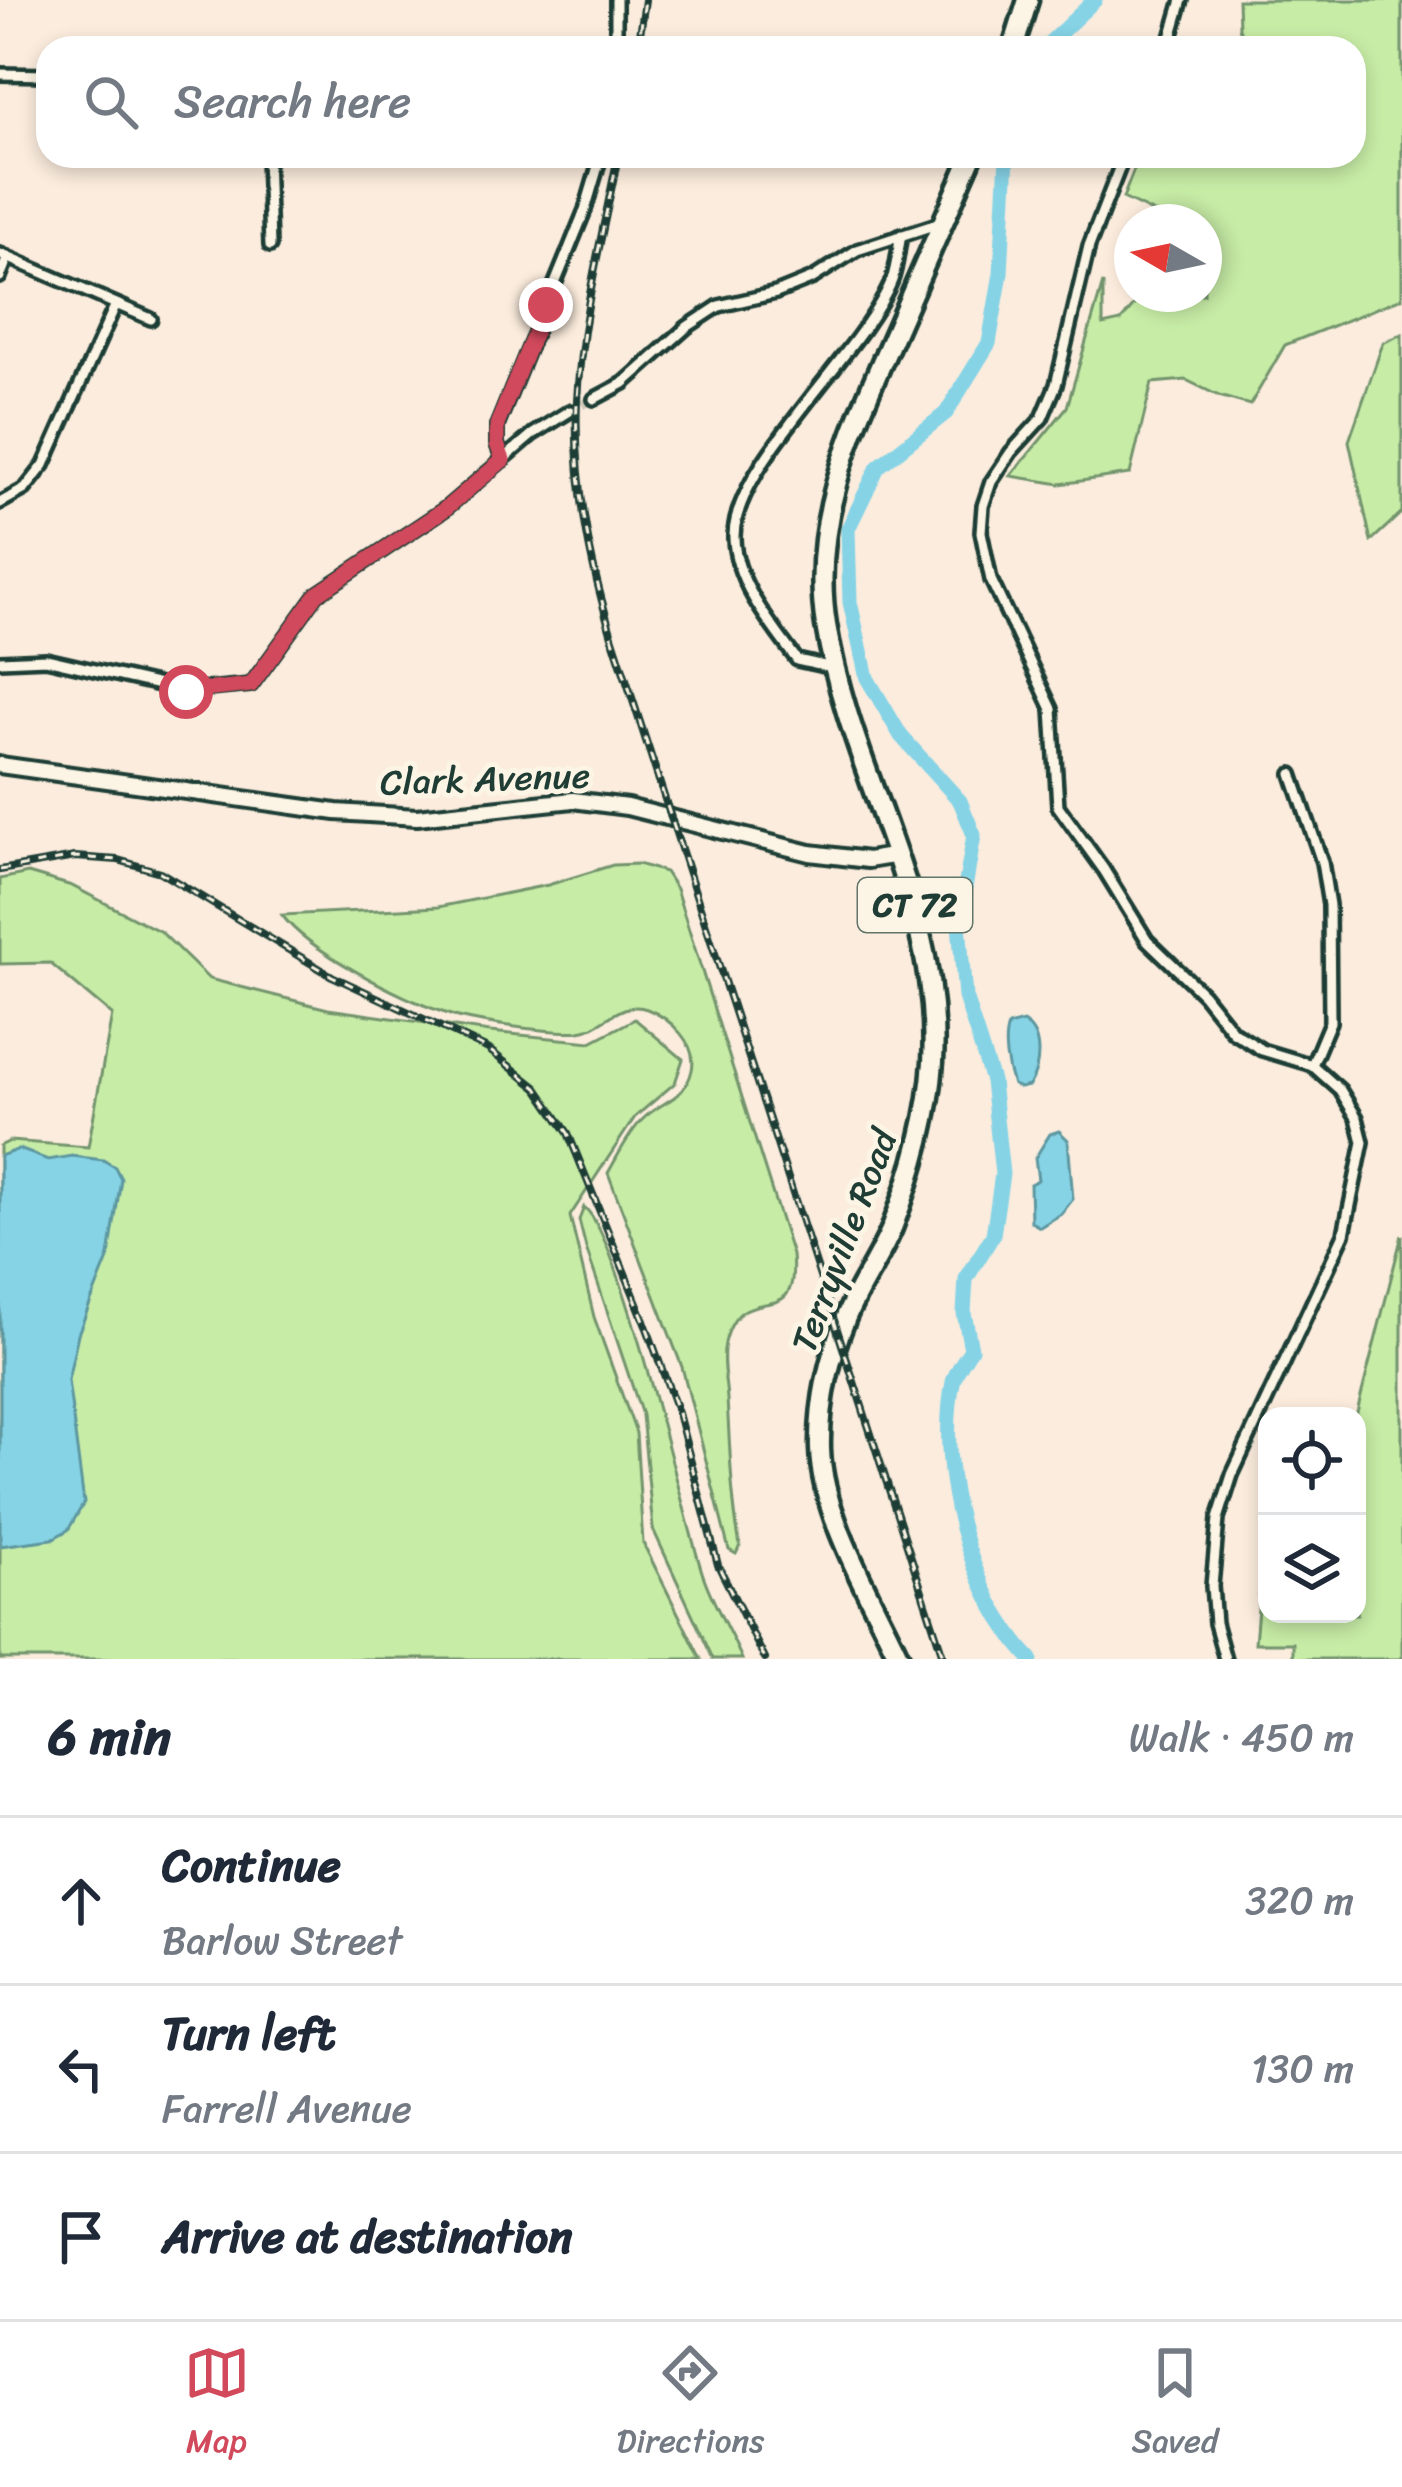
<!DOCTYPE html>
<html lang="en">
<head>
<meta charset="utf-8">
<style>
  body { margin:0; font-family:Sriracha,sans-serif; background:#f2f2f3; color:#1f2937 }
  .controls { position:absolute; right:36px; bottom:36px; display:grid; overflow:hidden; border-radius:24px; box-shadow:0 6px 18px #0003 }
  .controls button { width:108px; height:108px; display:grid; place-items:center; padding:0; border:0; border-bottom:3px solid #e0e1e3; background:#fff; color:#1f2937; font:60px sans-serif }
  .compass { position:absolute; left:1114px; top:204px; width:108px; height:108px; border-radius:50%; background:#fff; box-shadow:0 6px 18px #0003; rotate:279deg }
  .stop { position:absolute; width:36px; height:36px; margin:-27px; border:9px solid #d1495b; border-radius:50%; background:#fff }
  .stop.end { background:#d1495b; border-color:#fff; box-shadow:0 3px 12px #0008 }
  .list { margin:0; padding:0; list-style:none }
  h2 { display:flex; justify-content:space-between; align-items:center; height:156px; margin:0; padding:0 48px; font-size:51px }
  h2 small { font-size:39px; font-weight:400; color:#747a83 }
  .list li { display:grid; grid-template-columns:78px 1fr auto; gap:36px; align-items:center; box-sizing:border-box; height:168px; padding:0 48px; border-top:3px solid #e0e1e3 }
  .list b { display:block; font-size:45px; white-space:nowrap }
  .list p { margin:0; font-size:39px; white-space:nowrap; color:#747a83 }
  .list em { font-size:39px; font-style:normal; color:#747a83 }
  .icon { flex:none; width:66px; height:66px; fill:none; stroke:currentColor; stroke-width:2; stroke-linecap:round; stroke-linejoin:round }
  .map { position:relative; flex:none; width:1402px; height:1659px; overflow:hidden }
  .search { position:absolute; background:#fff; box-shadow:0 6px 18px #0003; left:36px; right:36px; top:36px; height:132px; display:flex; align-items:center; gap:30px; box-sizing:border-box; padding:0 42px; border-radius:36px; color:#747a83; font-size:45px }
  .sheet { height:660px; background:#fff }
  nav { display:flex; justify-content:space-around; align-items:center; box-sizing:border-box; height:168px; border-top:3px solid #e0e1e3; background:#fff; font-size:33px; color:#747a83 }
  nav a { display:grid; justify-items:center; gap:6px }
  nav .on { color:#d1495b }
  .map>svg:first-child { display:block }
  .green { fill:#c7eca6; stroke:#73946d; stroke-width:3 }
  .water { fill:#86d3e6; stroke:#5d979f; stroke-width:3 }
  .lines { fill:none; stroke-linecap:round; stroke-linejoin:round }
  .river { stroke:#86d3e6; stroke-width:15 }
  .street-tunnel { stroke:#cfc9bb; stroke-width:9; stroke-dasharray:9 4.5; stroke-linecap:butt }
  .street-casing { stroke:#1f3d34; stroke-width:18 }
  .secondary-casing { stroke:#1f3d34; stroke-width:22 }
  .highway-casing { stroke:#1f3d34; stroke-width:27 }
  .street { stroke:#fcf5e5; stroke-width:9 }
  .secondary { stroke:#fcf5e5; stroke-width:14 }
  .highway { stroke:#fcf5e5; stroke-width:18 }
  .rail-casing { stroke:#1f3d34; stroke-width:8 }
  .rail { stroke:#fcf5e5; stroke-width:3; stroke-dasharray:9; stroke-linecap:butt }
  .route { stroke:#d1495b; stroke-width:15 }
  .labels { text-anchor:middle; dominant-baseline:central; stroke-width:10; stroke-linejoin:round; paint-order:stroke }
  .shield { fill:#fcf5e5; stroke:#617469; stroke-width:3 }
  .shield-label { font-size:33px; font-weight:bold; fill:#1f3d34 }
  .street-label { font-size:36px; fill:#1f3d34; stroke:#fcf5e5 }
</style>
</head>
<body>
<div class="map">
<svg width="1402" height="1659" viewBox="0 0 1402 1659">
  <rect width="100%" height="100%" fill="#fbecdd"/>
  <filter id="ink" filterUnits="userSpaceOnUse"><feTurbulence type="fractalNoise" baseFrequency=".00833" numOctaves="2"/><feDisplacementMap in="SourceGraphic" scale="24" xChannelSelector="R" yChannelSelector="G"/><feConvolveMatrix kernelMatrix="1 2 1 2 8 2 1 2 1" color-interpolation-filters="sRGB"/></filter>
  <g filter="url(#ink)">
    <path class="green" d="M1238,0H1402V298L1285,345L1250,405L1219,396L1186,380L1152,383L1130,474L1060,484L1011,476L1067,407L1103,283V325L1121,321L1143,294H1204V222H1173L1123,198L1137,162L1177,163L1181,156H1354V48H1247L1239,28Z
      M1402,334V512L1371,541L1349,441L1383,343Z
      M638,864L665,872L676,889L792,1255C800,1338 742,1272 725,1343C721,1360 726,1382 727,1399C730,1449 731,1497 740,1546L736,1554L729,1550L682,1367L608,1173C618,1156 628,1134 642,1120C661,1100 685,1101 692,1070C698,1044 670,1018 647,1009C620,999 604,1028 580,1031C555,1034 469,1022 445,1013C401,998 308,951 282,915L438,907L548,885L613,865Z
      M28,873L72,886L161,932L209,979L328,1009L490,1032L591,1042L635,1019L683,1059L675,1083L635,1117L570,1216L594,1317L636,1433L643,1543L701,1659H0V1146L10,1141L88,1147L112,1015L50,963L0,964V879Z
      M584,1207C621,1235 682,1513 703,1575C713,1604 730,1631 742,1659H713L653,1529L642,1415L586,1248L579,1220Z
      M1402,1235V1659H1293V1643H1255L1260,1585L1267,1562V1614H1357L1356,1416Z"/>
    <path class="water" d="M1023,1022C1044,1034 1040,1068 1029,1086L1020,1088L1013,1085C1007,1068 1002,1042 1008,1026Z
      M1059,1131L1068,1140L1073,1199L1061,1214L1040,1227L1031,1222L1030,1184L1038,1180L1035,1158L1050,1134Z
      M19,1149L48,1160L72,1156L103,1160L115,1167L121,1179L109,1256L78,1334L68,1380L84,1503L68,1530L52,1539L0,1546V1156Z"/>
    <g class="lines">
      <path class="river" d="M1044,48L1095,0
        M1007,156L1001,273L989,343L946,413L878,467L848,529L850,602L867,678L901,736L960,801L974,835L959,924L965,997L992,1081L1002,1174L993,1235L966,1279L964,1313L971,1349C965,1359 956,1370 953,1382C936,1470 969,1595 1031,1659"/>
      <path class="street-tunnel" d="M570,411L594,399"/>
      <g class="street-casing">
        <path id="street" d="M616,48V0
          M1168,48L1182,0
          M0,74L48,75
          M267,156L270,246
          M1124,156L1089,246L1056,385L1042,418L1011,452L991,482L983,506L981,532L991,580L1052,709L1058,806L1104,870L1147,940L1203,994L1233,1032L1262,1050L1312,1065L1340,1090L1357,1118L1363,1142L1344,1234L1232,1475L1218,1519L1212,1586L1215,1623L1225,1659
          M0,254L151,319
          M0,277L8,257
          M594,399L624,383L687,327L719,306L776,293L813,278L857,250L943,222
          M503,460L497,444V426L585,210L601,156
          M0,503L25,489L44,465L116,304
          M0,661L46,659L186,691L251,685L317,594L445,509L533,434L570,411
          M833,668L797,660C772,626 735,582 734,538C732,466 863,353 892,280C897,267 898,249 901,235
          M1292,774L1322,862L1329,905L1330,1022L1312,1065"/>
      </g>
      <g class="secondary-casing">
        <path id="secondary" d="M0,765L336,812L417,817L573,800L627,807L810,853L868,860L898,855"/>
      </g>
      <g class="highway-casing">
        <path id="highway" d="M1013,48L1028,0
          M900,1659C872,1598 822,1517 820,1449C819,1404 829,1358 846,1317C859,1286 879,1259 892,1228C913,1174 929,1120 933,1062C942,906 850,775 826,625C809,519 855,424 896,330C921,272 947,214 972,156"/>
      </g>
      <use href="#street" class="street"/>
      <use href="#secondary" class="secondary"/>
      <use href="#highway" class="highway"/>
      <g class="rail-casing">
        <path id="rail" d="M638,48L645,0
          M618,156C602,237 581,318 577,401C574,480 589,561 612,636L944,1659
          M0,870L75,857L118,860L160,872L332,976L488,1049L537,1088L568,1133L644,1320L678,1413L718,1565L765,1659"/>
      </g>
      <use href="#rail" class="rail"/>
    </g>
  </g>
  <g class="lines" filter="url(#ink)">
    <path class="route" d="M186,692L251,685L317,594L445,509L503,460L497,444V425L546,305"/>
  </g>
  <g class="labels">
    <rect class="shield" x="858" y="878" width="114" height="54" rx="9"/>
    <g class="shield-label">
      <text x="915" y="905">CT 72</text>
    </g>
    <g class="street-label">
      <text transform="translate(485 779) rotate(-2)">Clark Avenue</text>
      <text transform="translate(844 1241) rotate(-69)">Terryville Road</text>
    </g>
  </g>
</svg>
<div class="controls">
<button><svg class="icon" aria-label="locate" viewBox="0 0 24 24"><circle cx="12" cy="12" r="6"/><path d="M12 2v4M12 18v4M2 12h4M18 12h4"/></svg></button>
<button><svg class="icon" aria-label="layers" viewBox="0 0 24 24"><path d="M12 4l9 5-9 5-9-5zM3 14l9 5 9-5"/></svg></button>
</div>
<svg class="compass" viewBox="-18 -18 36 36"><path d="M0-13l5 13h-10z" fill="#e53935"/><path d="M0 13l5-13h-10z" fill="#747a83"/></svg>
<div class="stop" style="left:186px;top:692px"></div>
<div class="stop end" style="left:546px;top:305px"></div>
<div class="search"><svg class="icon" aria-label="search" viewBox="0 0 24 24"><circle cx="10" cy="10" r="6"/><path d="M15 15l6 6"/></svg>Search here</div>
</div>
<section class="sheet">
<h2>6 min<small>Walk · 450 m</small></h2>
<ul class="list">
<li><svg class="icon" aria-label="ahead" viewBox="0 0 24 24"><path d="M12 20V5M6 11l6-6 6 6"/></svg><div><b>Continue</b><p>Barlow Street</p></div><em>320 m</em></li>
<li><svg class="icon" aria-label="left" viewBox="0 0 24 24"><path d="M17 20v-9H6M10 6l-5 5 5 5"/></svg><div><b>Turn left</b><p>Farrell Avenue</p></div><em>130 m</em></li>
<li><svg class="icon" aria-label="arrive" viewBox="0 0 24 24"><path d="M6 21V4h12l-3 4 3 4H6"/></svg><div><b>Arrive at destination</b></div></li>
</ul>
</section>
<nav>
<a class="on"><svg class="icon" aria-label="map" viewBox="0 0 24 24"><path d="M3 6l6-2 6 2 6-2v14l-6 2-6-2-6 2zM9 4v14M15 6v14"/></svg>Map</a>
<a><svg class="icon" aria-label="directions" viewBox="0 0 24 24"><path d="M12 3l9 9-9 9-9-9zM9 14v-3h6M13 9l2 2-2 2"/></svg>Directions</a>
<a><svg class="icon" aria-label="saved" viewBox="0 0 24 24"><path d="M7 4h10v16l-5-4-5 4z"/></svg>Saved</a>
</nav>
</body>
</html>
